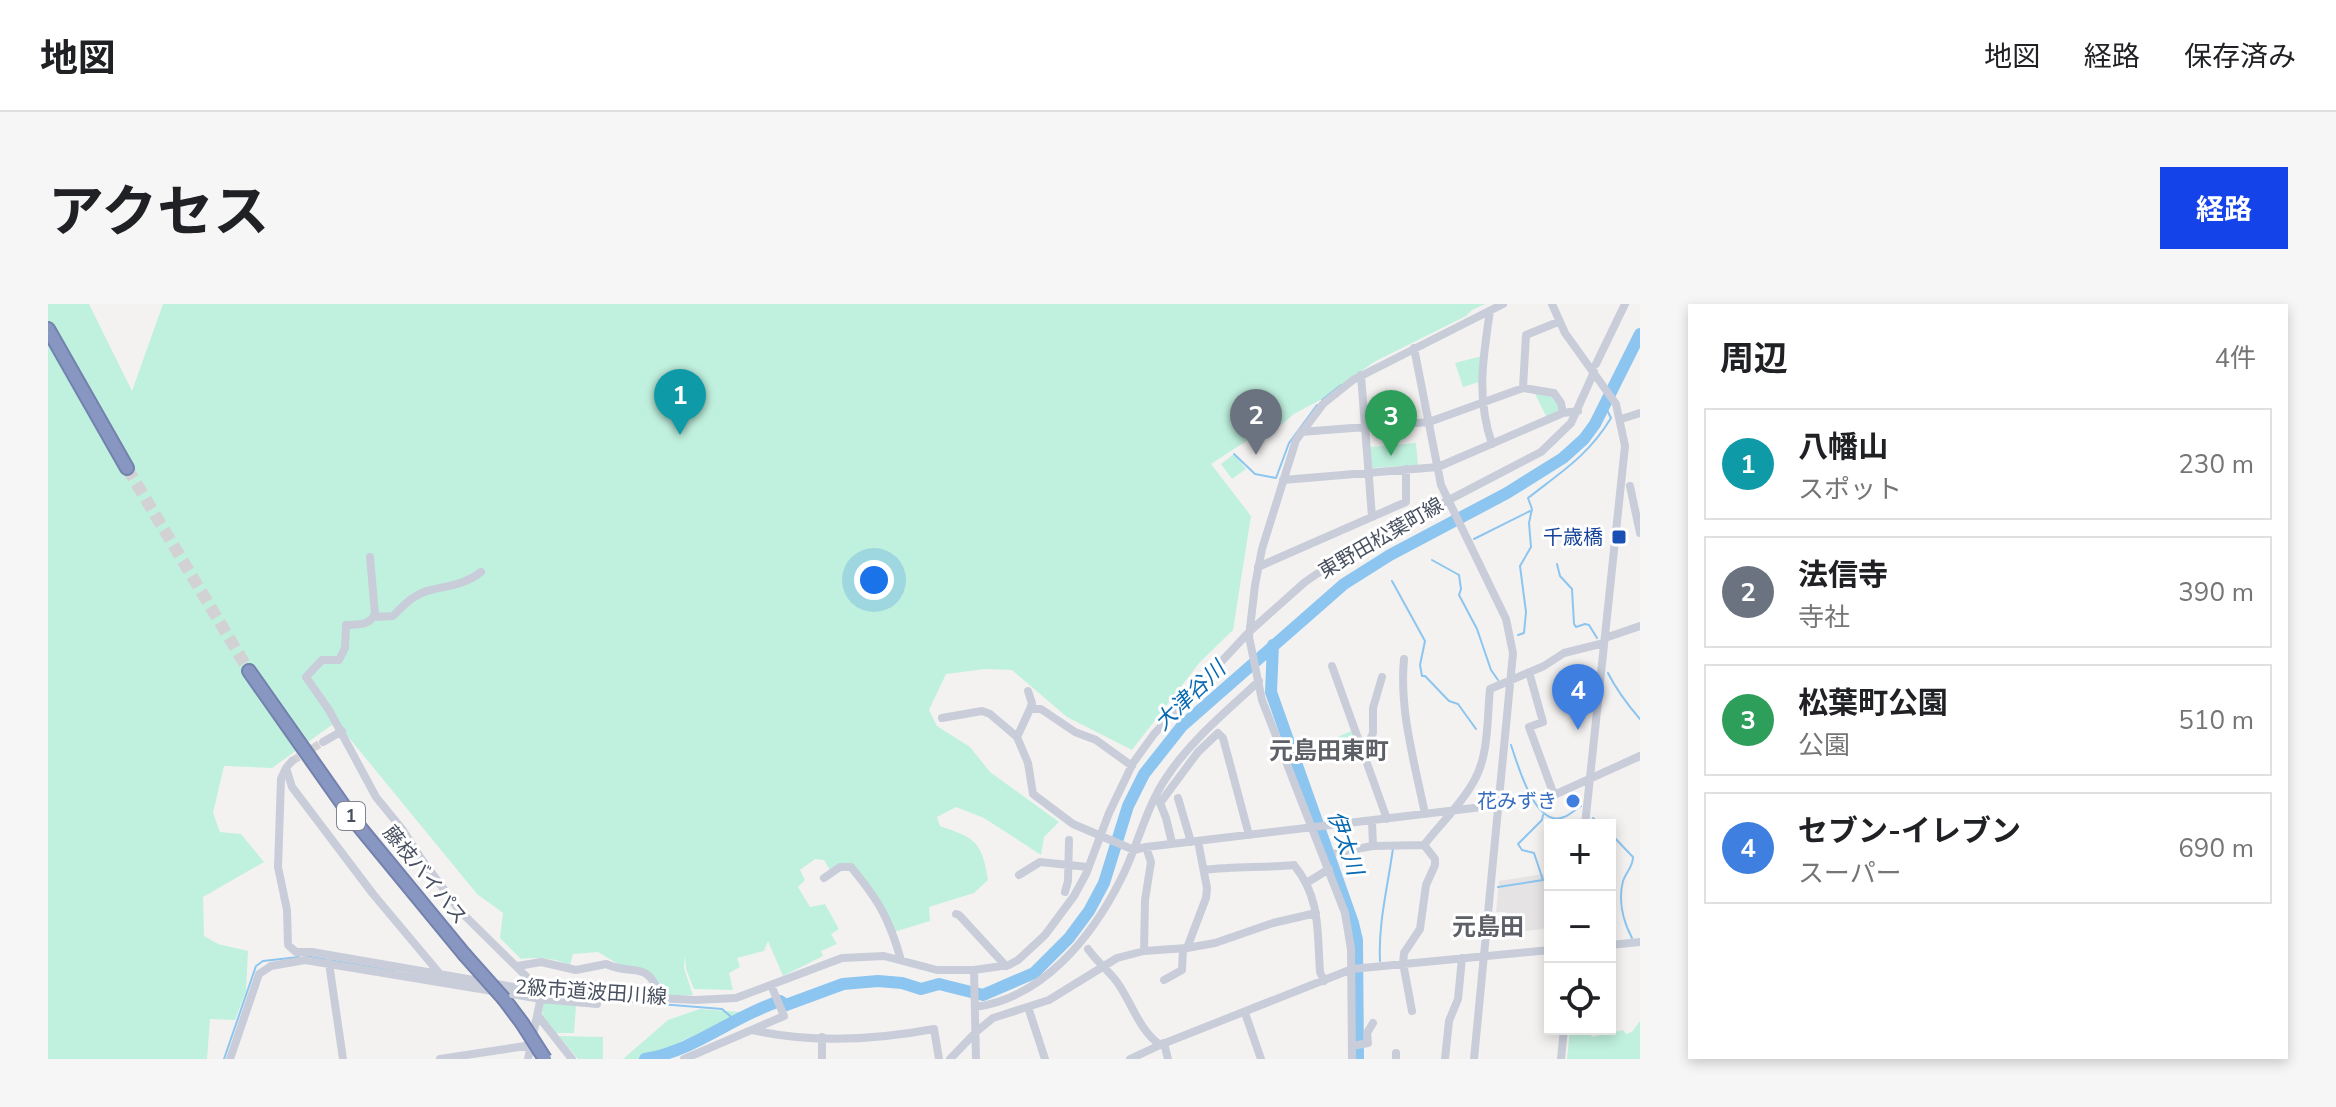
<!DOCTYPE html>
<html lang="ja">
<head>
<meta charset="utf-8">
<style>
  body { margin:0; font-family:"Nunito Sans","Noto Sans JP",sans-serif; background:#f6f6f6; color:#202124 }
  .controls { position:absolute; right:24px; bottom:24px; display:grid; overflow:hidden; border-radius:0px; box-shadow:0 4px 12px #0003 }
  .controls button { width:72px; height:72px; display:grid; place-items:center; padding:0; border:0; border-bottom:2px solid #e0e0e0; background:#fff; color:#202124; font:40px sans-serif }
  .you { position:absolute; left:826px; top:276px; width:28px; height:28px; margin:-20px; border:6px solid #fff; border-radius:50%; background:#1a73e8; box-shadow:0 0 0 12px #1a73e833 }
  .badge { display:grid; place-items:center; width:52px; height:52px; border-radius:50%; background:#1543ea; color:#fff; font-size:26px; font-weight:700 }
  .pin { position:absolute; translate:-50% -66px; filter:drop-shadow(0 2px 4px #0008) }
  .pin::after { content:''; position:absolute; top:42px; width:28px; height:24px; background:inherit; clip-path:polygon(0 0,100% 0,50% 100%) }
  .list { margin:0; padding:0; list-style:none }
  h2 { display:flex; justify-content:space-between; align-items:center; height:104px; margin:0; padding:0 32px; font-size:34px }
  h2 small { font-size:26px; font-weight:400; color:#757577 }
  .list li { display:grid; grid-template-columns:52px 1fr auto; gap:24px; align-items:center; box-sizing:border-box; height:112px; margin:0 16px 16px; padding:0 16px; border:2px solid #e0e0e0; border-radius:0px }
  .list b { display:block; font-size:30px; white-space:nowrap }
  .list p { margin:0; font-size:26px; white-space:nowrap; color:#757577 }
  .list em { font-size:26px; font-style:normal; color:#757577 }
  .icon { flex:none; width:44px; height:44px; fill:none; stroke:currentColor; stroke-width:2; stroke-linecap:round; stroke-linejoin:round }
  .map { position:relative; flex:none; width:1592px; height:755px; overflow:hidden; border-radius:0px }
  header { display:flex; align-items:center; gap:48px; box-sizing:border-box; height:112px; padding:0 40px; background:#fff; border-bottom:2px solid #e0e0e0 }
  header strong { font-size:38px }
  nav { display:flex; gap:44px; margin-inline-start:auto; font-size:28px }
  .intro { display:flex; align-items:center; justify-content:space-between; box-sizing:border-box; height:192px; padding:0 48px }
  h1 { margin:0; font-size:56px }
  .button { padding:20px 36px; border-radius:0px; background:#1543ea; color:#fff; font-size:28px; font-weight:700 }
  main { display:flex; gap:48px; padding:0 48px }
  aside { flex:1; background:#fff; border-radius:0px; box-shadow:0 4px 12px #0003 }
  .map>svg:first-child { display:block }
  .education { fill:#e5e3e3 }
  .green { fill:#c0f1de }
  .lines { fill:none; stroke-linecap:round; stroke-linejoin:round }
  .stream { stroke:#8cc5ef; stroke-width:2 }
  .river { stroke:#8cc5ef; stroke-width:12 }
  .minor-tunnel { stroke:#d2d2d4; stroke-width:8; stroke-dasharray:8 4; stroke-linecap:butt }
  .highway-tunnel { stroke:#d2d2d4; stroke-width:12; stroke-dasharray:12 6; stroke-linecap:butt }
  .highway-casing { stroke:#7382ad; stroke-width:16 }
  .minor { stroke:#c8cdd9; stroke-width:8 }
  .highway { stroke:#8897c1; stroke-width:12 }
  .highway-bridge-casing { stroke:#7382ad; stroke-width:16; stroke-linecap:butt }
  .highway-bridge { stroke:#8897c1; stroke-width:12 }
  .transit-dot { fill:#1a4fb4; stroke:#fff; stroke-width:3 }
  .shop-dot { fill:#3f7fe0; stroke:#fff; stroke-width:3 }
  .labels { text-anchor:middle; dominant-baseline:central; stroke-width:6; stroke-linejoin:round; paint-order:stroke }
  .shield { fill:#fff; stroke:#7f8490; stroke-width:2 }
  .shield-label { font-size:18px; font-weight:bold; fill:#485060 }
  .transit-label { font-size:20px; fill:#164399; stroke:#fff; text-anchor:end }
  .street-label { font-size:20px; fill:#485060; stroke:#fff }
  .shop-label { font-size:20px; fill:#366cbe; stroke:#fff; text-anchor:end }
  .water-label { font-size:22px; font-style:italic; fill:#096ab2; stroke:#fff }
  .quarter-label { font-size:24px; font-weight:bold; fill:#5d6067; stroke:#fff }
</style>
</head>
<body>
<header>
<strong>地図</strong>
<nav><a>地図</a><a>経路</a><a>保存済み</a></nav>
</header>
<div class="intro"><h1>アクセス</h1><a class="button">経路</a></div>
<main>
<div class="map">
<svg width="1592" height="755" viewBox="0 0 1592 755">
  <rect width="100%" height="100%" fill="#f4f2f1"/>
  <path class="education" d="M1502,569V624L1461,629L1458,608H1448L1451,577Z"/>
  <path class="green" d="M0,0H41L84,87L115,0H1437L1424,6L1418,12L1326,58L1274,95L1246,110L1228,125L1206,132L1163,160L1203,212L1185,326L1152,358L1084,446L1019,413L964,366L937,365L898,370L881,406L889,422L922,443L942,468L1011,518L996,533L993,551L936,514L908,503L889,513L892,522C928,534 934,538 940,576L926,589L881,603L882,617L846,628L804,561L782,566L776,556L767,555L752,566L757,576L750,583L762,603L777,600L791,625L783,630L789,640L773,647L775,652L735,672L720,637L716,647L689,654L692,663L681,669L685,686L646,685L638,665L637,651L636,664L645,691L613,693L600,667L573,662L550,648L525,650L522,661C505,654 491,653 473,655L452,634L455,609L429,590L288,418L224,464L176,462L165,509L172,528L193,530L216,558L155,593L156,632L170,640L200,647L198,687L187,716L162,715L159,755H0Z
    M1434,52L1431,78L1415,83L1407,59Z
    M1490,89L1505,91L1513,105L1499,114L1487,90Z
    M1368,139L1370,161L1323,164L1322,143Z
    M1186,150L1198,165L1184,175L1173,160Z
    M1303,427L1311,447L1293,452L1287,434Z
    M495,697L528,702L526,729H508L494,714Z
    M652,705L692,708L693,712L636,736L604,755H575L620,716Z
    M1592,717V755H1519L1522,725H1540L1544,733L1575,726L1578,730L1584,728Z
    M511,732L555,733V755H530Z"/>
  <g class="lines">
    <path class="stream" d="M1274,96L1293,81
      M1186,150L1207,170L1228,174L1241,139L1269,101
      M1426,235L1482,207
      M1384,256L1411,271L1413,285L1411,291L1429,325L1443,366L1450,376
      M1509,260L1512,272L1524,285L1526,320L1528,323L1537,320L1541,321L1549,334
      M1344,277L1377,337L1372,361L1374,372H1377L1401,397L1410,400L1428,425
      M1470,331L1476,329L1478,308L1472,262L1483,243L1481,219L1484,205L1480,194C1513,168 1540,152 1563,114L1557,102
      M1560,369C1569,387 1579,400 1592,415
      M1463,441C1470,461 1487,525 1516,513C1522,511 1528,505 1533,502
      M1545,514L1553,521
      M1562,529L1585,553C1585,563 1578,568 1575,577C1570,596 1575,617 1584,634
      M1450,583L1495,576L1486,549L1474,546L1470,540L1494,516L1495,511
      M257,652L346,667
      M1332,657C1330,619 1340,582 1345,544
      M538,694L674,705L689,718
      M176,755L208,662L215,657L251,653"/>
    <path class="river" d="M1225,341L1223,388L1305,619L1309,636L1310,755
      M597,755C646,747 685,712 732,697L738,701L795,680L830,677L854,679L873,685L891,680L935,691L986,669L1021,634L1041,607L1056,579L1080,502L1096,470L1134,422L1296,280L1342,251L1459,189L1515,154L1536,135L1547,120L1592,30"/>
    <path class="minor-tunnel" d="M244,457L275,438"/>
    <path class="highway-tunnel" d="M79,164L201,367"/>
    <g class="highway-casing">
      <path id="highway" d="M0,25L79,164
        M201,367L305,515L416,650
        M456,695L474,719"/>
    </g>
    <path class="minor" d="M1504,0L1517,29L1568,100L1577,142L1537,521
      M1442,7C1435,54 1428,93 1444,140
      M1366,44L1393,181L1458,315L1465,349L1426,755
      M1548,60L1577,0
      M1313,71L1324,213
      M1475,84L1478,31L1510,18
      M1573,115L1592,109
      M1253,128L1381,118L1475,84L1506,89L1513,99L1515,109L1530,107
      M1235,176L1390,163L1515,109
      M1582,182L1592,229
      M322,253L327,310C321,322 310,320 298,321L297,344L291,356H274L258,373L281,406L328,493L354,525L374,556L412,607L494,688L480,755
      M1210,263L1358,198V165
      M325,313L345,312C356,301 367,289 383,286C403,281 416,281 433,268
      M1557,334L1592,322
      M1356,355C1351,407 1367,460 1377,510
      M1284,362L1339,515
      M1481,368L1495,418L1481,423L1506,491L1592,452
      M980,387L984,399L982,405
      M894,414L934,407L942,410L969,433L980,459L985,490L1025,520L1086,546L1098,543L1451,501
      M969,433L982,405H993L1027,428L1048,436L1084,462
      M275,438L294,427
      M1316,449L1325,429V404L1334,373
      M244,457L238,464L244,483L325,590L392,670
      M238,464L233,475L230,563L239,606L240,641L248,648H264L494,688L647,696L688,694L794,654L836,652L889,666H926L961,661L970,656L997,631L1026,592L1038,570L1061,509L1085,459L1106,430L1201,328L1257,278L1301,248L1493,148L1523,119L1546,68
      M1130,494L1143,538
      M1324,517L1325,542L1376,541L1387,555V561L1378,581L1372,625L1356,649L1355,659L1364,707
      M1124,539L1118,514L1112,499L1150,448L1170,429L1175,434L1201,531
      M1376,541C1393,519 1413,501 1426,477C1441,451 1439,415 1442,385L1496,362L1516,349L1556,339
      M1290,548L1325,542
      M1156,566C1186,562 1216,564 1246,561C1273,594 1269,627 1272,668L1276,677
      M971,571L992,558L1040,563
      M776,574L792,563H803C831,597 841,614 853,656
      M1260,578L1281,565
      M1017,588L1020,577L1021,536
      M908,610L911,611L958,662
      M1562,641L1592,638
      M1139,644L1158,594L1159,584L1150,537
      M1040,645C1049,658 1060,666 1069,678C1084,699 1091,726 1112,741
      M1096,647L1097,596L1103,558L1098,543
      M281,659L295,755
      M470,662L493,658L528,666L558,660C587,673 599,654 613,694
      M926,666L928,755
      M1116,676L1134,666L1135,645
      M927,703C995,694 1044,633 1073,575C1090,542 1097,505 1118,474C1142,437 1179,407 1211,377
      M980,703L997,755
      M1197,709L1213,755
      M490,712L524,755
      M704,726C762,739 827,736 886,725L891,755
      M1116,739L1120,755
      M1304,742L1320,739L1319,729L1325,719
      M1348,749V755
      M182,755L211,670L223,662L257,656L493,695L549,700
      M392,755L484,741
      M636,755L736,712L723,681
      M774,755V733
      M902,755L928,728L945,714L1001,696L1069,654L1096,647L1139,644L1167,639L1225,619L1268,609
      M1082,755L1112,741L1304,665L1502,646
      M1304,755L1303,645L1297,609L1214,396L1201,333L1207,281L1214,245L1248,136L1275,100L1305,76L1455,0
      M1397,755L1401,717L1410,695L1414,654
      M1513,755L1516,725"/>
    <use href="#highway" class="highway"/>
    <g class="highway-bridge-casing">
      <path id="highway-bridge" d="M416,650L456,695
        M474,719L497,755"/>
    </g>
    <use href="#highway-bridge" class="highway-bridge"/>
  </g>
  <rect class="transit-dot" x="1563" y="225" width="16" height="16" rx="4"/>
  <circle class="shop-dot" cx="1525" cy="497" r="8"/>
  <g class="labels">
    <rect class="shield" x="289" y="498" width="28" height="28" rx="6"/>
    <g class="shield-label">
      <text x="303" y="512">1</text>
    </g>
    <g class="transit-label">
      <text x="1555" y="233">千歳橋</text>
    </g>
    <g class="street-label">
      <text transform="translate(1333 234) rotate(-30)">東野田松葉町線</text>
      <text transform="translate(377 571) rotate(51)">藤枝バイパス</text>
      <text transform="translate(543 688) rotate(4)">2級市道波田川線</text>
    </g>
    <g class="shop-label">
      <text x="1509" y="497">花みずき</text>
    </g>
    <g class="water-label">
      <text transform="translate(1142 392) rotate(-44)">大津谷川</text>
      <text transform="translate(1297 539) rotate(71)">伊太川</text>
    </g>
    <g class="quarter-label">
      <text x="1281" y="447">元島田東町</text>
      <text x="1440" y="623">元島田</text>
    </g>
  </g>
</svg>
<div class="controls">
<button>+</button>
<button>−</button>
<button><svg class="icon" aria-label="locate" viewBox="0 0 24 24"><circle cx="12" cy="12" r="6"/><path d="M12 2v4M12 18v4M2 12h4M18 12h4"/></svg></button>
</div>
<div class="you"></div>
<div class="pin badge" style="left:632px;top:131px;background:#0f9aa8">1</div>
<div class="pin badge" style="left:1208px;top:151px;background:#6b7280">2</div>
<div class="pin badge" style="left:1343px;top:152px;background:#2e9e5b">3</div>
<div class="pin badge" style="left:1530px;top:426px;background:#3f7fe0">4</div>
</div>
<aside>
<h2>周辺<small>4件</small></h2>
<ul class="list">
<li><span class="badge" style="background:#0f9aa8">1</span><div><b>八幡山</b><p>スポット</p></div><em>230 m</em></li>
<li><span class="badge" style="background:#6b7280">2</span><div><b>法信寺</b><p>寺社</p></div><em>390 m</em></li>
<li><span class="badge" style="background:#2e9e5b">3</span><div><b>松葉町公園</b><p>公園</p></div><em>510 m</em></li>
<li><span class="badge" style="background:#3f7fe0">4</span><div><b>セブン-イレブン</b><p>スーパー</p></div><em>690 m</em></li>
</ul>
</aside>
</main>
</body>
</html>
